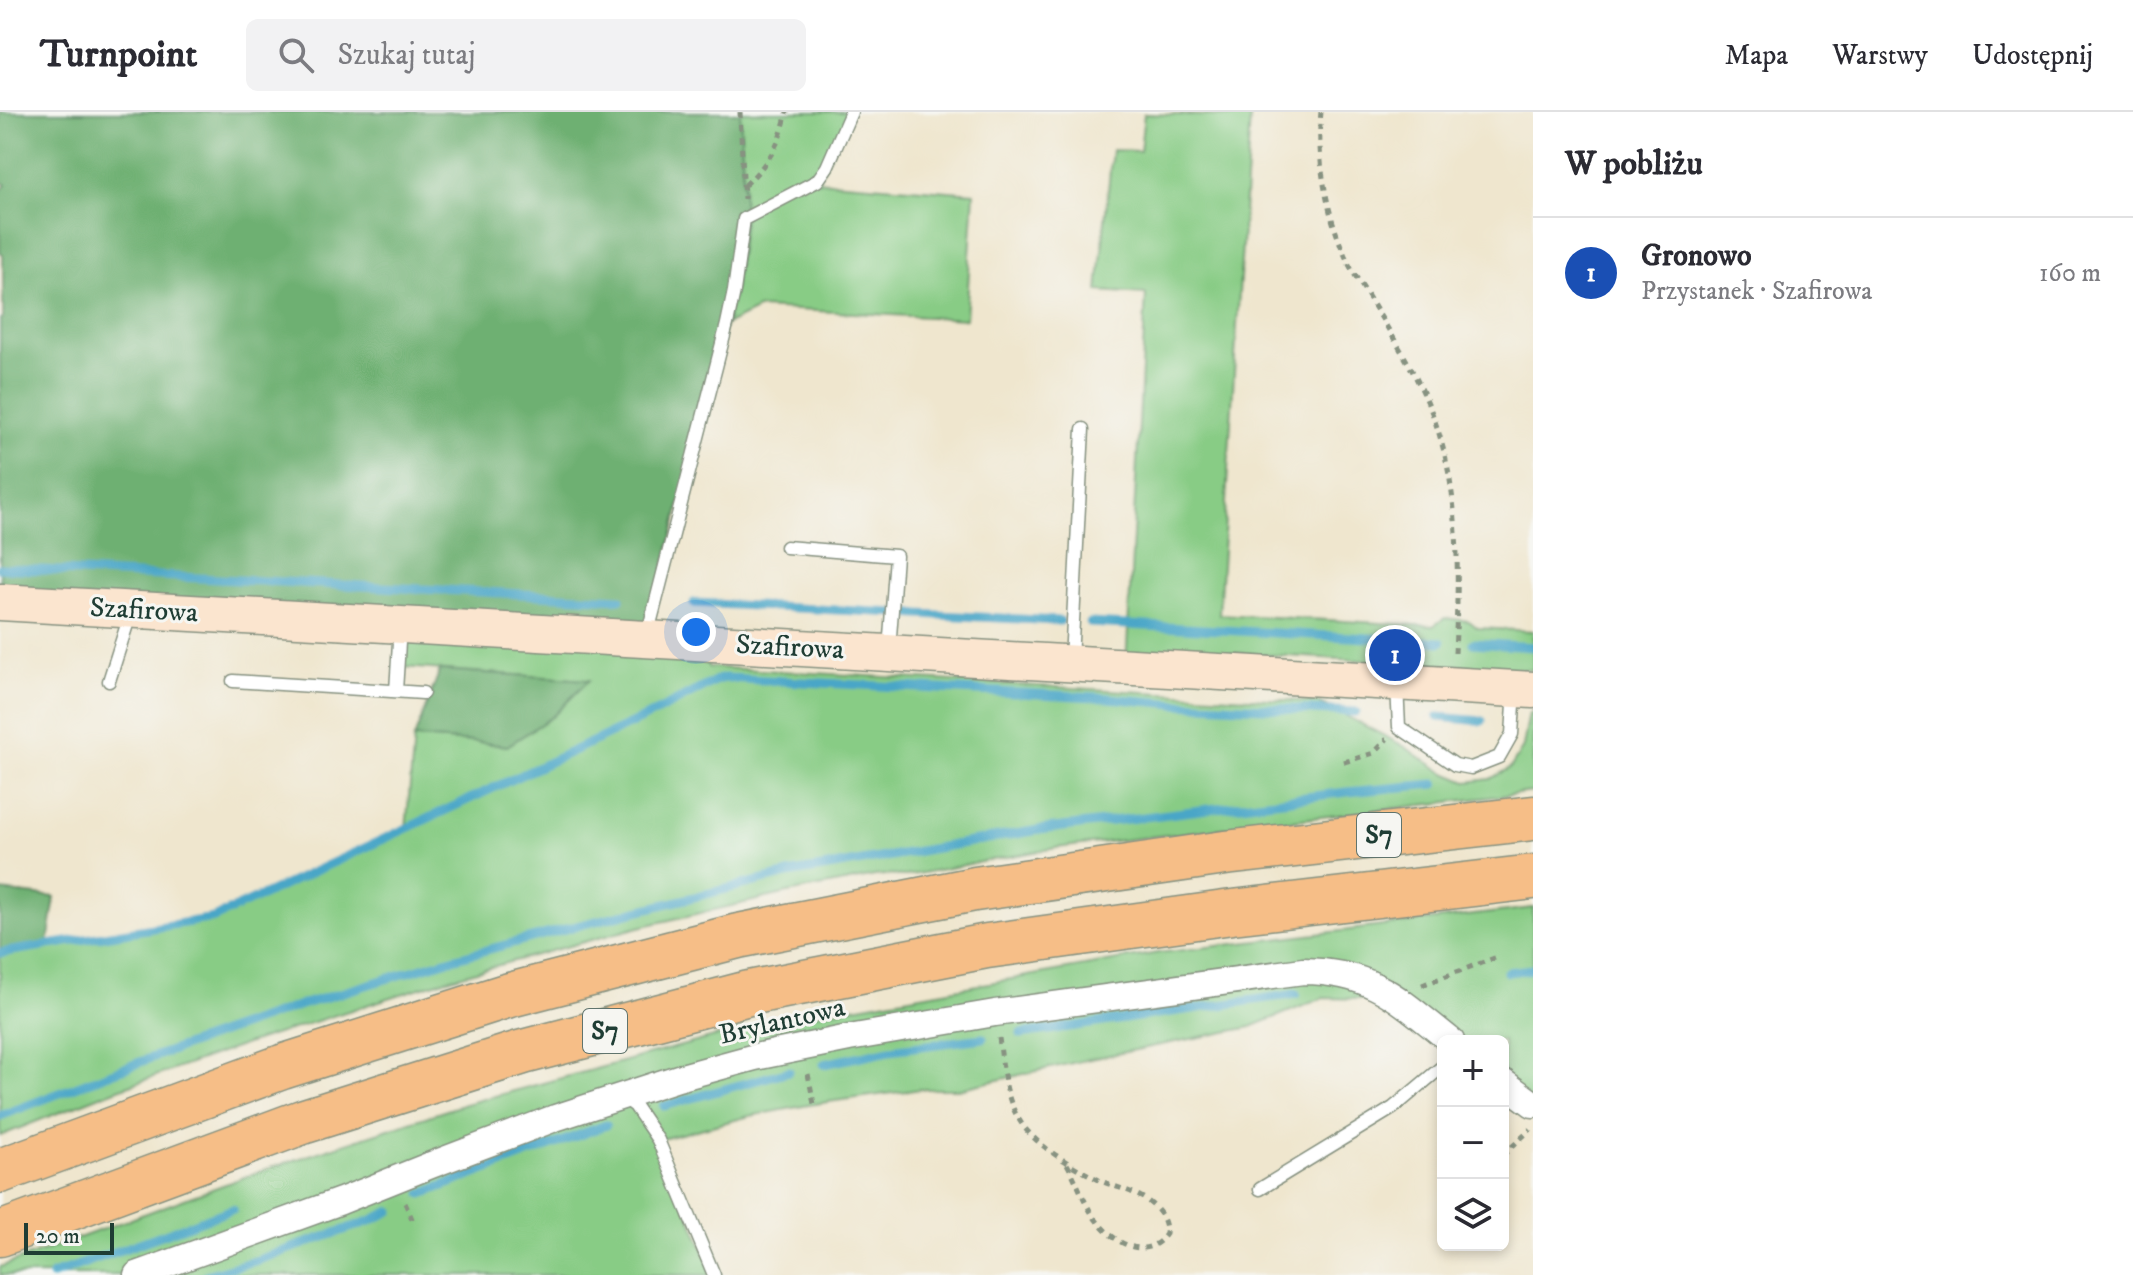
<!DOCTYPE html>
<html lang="pl">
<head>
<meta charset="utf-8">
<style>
  body { margin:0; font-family:"IM FELL DW Pica",serif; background:#f2f2f3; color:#2b2b33 }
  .controls { position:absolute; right:24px; bottom:24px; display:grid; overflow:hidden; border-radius:12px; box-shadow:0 4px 12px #0003 }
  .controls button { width:72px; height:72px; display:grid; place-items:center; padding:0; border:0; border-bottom:2px solid #e1e1e2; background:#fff; color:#2b2b33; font:40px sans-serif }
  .scale { position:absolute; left:24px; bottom:20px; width:90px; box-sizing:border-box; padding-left:8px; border:4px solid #1f3d34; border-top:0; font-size:22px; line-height:28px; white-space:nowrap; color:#1f3d34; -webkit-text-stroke:6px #f6f6f2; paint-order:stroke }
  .you { position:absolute; left:696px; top:520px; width:28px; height:28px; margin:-20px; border:6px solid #fff; border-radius:50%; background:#1a73e8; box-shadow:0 0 0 12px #1a73e833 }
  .badge { display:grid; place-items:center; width:52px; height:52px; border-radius:50%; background:#ea580c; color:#fff; font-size:26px; font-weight:700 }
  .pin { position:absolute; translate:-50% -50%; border:4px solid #fff; box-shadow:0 2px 8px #0006 }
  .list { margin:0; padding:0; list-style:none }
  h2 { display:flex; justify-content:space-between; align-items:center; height:104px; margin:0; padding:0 32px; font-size:34px }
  h2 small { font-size:26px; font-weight:400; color:#7c7c81 }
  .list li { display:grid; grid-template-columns:52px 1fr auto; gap:24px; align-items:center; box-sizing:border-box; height:112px; padding:0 32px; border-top:2px solid #e1e1e2 }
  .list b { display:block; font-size:30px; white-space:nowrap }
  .list p { margin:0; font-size:26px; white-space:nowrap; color:#7c7c81 }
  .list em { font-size:26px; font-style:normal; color:#7c7c81 }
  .icon { flex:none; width:44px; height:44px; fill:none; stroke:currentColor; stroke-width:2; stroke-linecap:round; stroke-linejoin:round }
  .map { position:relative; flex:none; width:1533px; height:1163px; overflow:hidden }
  header { display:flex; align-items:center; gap:48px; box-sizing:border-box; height:112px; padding:0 40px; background:#fff; border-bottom:2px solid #e1e1e2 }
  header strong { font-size:38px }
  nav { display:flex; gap:44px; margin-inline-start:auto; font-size:28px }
  .search { width:560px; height:72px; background:#f2f2f3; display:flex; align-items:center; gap:20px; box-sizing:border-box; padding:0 28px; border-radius:12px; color:#7c7c81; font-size:30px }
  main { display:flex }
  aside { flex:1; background:#fff }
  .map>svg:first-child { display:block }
  .green { fill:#88cc85; stroke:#54845c; stroke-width:2 }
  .forest { fill:#6eb072; stroke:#467653; stroke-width:2 }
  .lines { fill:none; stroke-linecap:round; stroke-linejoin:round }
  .stream { stroke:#48a6c7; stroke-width:9 }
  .lane-casing { stroke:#879281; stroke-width:15 }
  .street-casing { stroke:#879281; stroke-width:29 }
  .secondary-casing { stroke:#879281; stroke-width:39 }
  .highway-casing { stroke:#879281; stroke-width:47 }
  .path { stroke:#879281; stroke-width:5; stroke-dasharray:6 6; stroke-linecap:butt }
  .lane { stroke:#fff; stroke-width:12 }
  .street { stroke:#fff; stroke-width:26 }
  .secondary { stroke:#fbe5cf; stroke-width:36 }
  .highway { stroke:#f6be87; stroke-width:44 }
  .labels { text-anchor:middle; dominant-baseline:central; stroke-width:6; stroke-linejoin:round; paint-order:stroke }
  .shield { fill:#f6f6f2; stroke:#60746d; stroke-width:2 }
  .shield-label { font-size:26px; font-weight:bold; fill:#1f3d34 }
  .street-label { font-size:28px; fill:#1f3d34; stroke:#f6f6f2 }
</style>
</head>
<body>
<header>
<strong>Turnpoint</strong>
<div class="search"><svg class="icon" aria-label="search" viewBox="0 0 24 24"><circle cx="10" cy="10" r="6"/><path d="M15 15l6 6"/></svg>Szukaj tutaj</div>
<nav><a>Mapa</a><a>Warstwy</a><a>Udostępnij</a></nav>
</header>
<main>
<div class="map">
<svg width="1533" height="1163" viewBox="0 0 1533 1163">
  <rect width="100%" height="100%" fill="#f6f6f2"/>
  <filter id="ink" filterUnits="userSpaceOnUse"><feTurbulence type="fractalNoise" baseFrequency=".0125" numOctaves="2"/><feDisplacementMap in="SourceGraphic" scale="16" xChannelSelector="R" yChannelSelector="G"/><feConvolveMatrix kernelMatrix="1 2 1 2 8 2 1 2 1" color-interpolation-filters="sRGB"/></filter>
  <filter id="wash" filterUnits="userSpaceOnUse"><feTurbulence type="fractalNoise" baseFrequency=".006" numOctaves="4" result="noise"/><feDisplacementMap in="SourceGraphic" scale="32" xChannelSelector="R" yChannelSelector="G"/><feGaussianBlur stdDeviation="1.8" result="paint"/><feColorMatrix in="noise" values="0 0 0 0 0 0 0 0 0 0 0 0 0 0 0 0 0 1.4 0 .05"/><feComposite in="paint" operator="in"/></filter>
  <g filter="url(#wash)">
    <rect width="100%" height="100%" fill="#efe6ce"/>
    <path class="green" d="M740,0H851L818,69L974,81L966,207L760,196L727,212L744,74Z
      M1144,2L1250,5L1219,502L1433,514L1445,506L1469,509L1478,516L1533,519V558L1218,540L1217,559L1126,554L1146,182L1098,179L1112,38L1140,39Z
      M405,513L709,530L708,555L1319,590L1402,633L1443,660L1467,670L1490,667L1511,655L1523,635L1529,601H1533V680L1056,736L906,764L880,763L788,781L639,815L451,866L258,928L113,979L0,1024V841L214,806L406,718L414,626L477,630L507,634L553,604L588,568L403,555Z
      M1533,796V992L1503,970V929H1451L1374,873L1364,887L1323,886L1251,915L1090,947L958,977H921L814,992L750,1004L658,1028L714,1163H0V1155L258,1060L465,992L774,909L1158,841Z"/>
    <path class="forest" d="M0,0H740L744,107L734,179L646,527L0,490V207L3,206V142L0,140V79L6,73L0,69Z
      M440,558L589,568L553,604L507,634L477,630L414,626Z
      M0,779L55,785L48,832L0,841Z"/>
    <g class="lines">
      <path class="stream" d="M0,456L620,487
        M694,491L1060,509
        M1090,511L1441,530
        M1473,531L1533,535
        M1438,605L1482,609
        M0,841L214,806L648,604L717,568L725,566L1096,585L1177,592L1356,600
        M1507,860L1533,857
        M1021,922L1296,882
        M824,952L890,938L983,926
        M664,994L789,959
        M0,1004L148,947L301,893L445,849L584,812L788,762L1039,718L1347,680L1435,672
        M422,1082L606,1013
        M52,1163L233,1097
        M206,1163L258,1148L370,1109L391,1099"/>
    </g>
  </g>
  <g filter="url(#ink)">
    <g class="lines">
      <g class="lane-casing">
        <path id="lane" d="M786,435L896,444L889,538
          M647,524L727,212L734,179L744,107L817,69L827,55L851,0
          M1071,548L1083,317
          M109,569L131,500
          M233,569L423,581
          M1397,573L1399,615L1455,653L1471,656L1499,645L1512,622L1515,578
          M396,579L400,514
          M624,986L635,994L658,1028L714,1163
          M1260,1077L1393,996L1443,954"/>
      </g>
      <g class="street-casing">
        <path id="street" d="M1503,970L1533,992
          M137,1163L341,1089L431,1053L555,1006L678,966L755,945L849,926L995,901L1303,859C1374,860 1398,887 1451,929"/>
      </g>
      <g class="secondary-casing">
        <path id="secondary" d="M0,490L1533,578"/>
      </g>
      <g class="highway-casing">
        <path id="highway" d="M0,1059L282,955L506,884L738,824L975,777L1225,741L1533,706
          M0,1122L305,1009L523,940L749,881L987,834L1232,800L1533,765"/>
      </g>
      <path class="path" d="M740,0L744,87
        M1321,0C1316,48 1327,104 1347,148C1352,160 1361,172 1368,184C1391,222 1416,260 1432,301C1461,378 1459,460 1455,541
        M745,73C770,49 779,34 787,0
        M1344,650L1374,641L1387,627
        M1422,873L1500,844
        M999,926C1003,953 1004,985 1020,1009C1035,1034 1074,1055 1099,1068C1116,1076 1136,1079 1150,1091C1160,1099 1167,1109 1166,1122C1146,1150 1114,1131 1097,1109C1083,1091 1077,1067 1064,1047
        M808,962L814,992
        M1503,1043L1531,1017
        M405,1091L413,1109"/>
      <use href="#lane" class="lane"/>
      <use href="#street" class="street"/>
      <use href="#secondary" class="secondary"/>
      <use href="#highway" class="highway"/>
    </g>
  </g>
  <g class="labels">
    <g class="shield">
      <rect x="1357" y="701" width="44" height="44" rx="6"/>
      <rect x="583" y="897" width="44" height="44" rx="6"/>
    </g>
    <g class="shield-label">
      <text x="1379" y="723">S7</text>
      <text x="605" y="919">S7</text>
    </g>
    <g class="street-label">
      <text transform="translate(144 498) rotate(3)">Szafirowa</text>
      <text transform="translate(790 535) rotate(3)">Szafirowa</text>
      <text transform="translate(782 909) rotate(-13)">Brylantowa</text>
    </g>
  </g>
</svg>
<div class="controls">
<button>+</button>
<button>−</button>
<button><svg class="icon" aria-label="layers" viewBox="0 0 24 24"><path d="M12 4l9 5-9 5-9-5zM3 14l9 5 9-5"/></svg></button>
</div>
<div class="scale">20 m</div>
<div class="you"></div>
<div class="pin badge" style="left:1395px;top:543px;background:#1a4fb4">1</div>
</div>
<aside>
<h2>W pobliżu<small></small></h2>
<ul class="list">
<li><span class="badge" style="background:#1a4fb4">1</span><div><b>Gronowo</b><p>Przystanek · Szafirowa</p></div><em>160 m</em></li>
</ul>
</aside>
</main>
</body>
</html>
